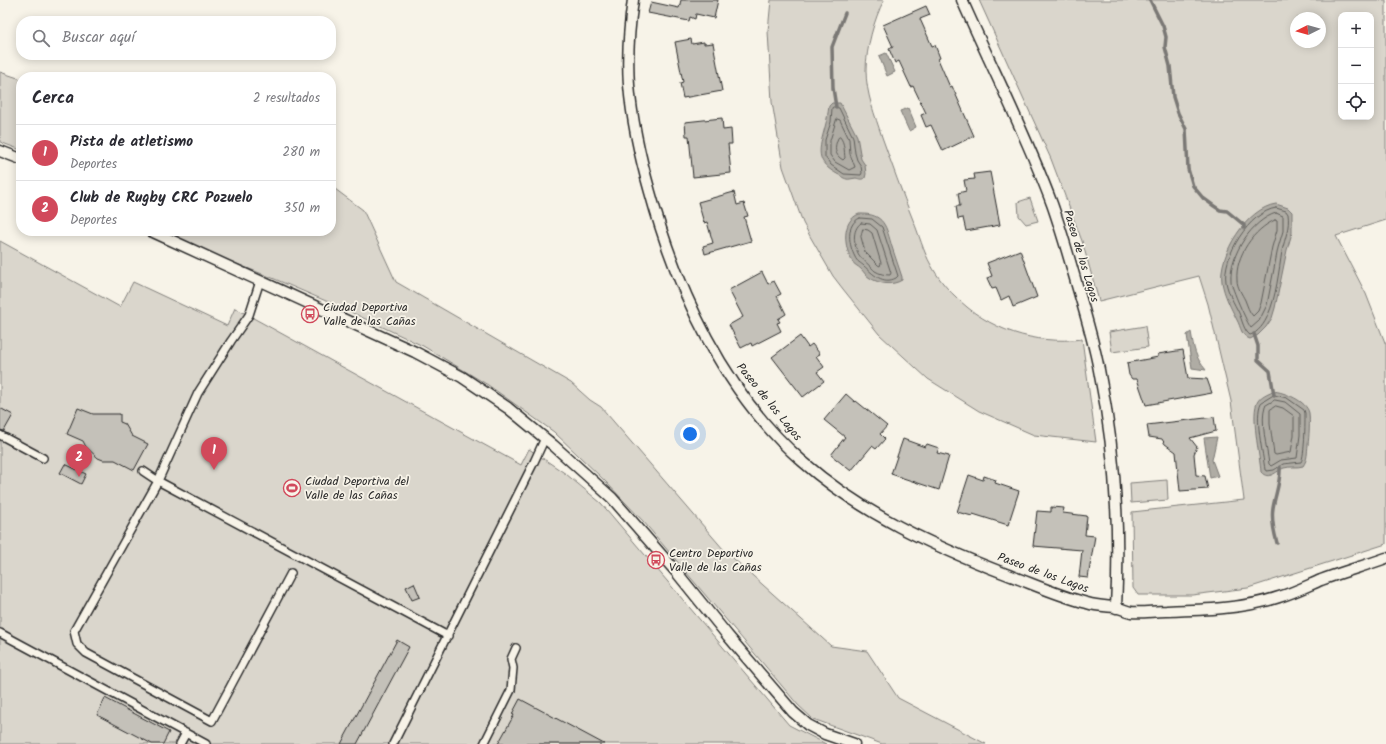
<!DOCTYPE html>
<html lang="es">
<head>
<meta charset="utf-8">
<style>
  body { margin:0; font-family:Kalam,sans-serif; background:#f7f7f7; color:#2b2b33 }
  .controls { position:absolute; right:12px; top:12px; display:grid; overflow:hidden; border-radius:8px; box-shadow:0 2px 10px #0003 }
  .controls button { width:36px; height:36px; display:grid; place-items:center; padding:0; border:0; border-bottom:1px solid #e1e1e2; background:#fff; color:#2b2b33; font:20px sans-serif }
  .compass { position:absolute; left:1290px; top:12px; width:36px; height:36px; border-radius:50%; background:#fff; box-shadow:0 2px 10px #0003; rotate:265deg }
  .you { position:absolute; left:690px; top:434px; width:14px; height:14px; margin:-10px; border:3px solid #fff; border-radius:50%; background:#1a73e8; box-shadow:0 0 0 6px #1a73e833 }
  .badge { display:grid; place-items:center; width:26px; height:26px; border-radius:50%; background:#d1495b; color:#fff; font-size:13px; font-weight:700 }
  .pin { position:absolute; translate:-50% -33px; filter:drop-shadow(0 1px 2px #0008) }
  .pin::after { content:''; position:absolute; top:21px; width:14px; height:12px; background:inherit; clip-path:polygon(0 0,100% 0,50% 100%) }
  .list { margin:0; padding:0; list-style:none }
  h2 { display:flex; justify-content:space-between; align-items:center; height:52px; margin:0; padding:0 16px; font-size:17px }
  h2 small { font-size:13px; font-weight:400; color:#7c7c81 }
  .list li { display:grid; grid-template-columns:26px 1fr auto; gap:12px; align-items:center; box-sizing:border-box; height:56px; padding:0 16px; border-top:1px solid #e1e1e2 }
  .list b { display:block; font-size:15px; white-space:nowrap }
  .list p { margin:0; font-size:13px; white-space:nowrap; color:#7c7c81 }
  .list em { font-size:13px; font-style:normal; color:#7c7c81 }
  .icon { flex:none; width:22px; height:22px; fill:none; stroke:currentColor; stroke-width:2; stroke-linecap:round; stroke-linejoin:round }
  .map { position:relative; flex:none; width:1386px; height:744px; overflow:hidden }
  .search { position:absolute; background:#fff; box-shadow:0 2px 10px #0003; left:16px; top:16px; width:320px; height:44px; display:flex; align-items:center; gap:10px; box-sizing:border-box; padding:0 14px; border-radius:16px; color:#7c7c81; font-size:15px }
  .panel { position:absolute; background:#fff; box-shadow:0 2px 10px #0003; left:16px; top:72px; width:320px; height:164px; border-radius:16px }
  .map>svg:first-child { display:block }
  .green { fill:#dad6cc; stroke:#82807c; fill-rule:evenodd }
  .water { fill:#afaca4; stroke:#7a7874 }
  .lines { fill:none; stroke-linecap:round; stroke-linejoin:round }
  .shore { stroke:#605f5b; stroke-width:1 }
  .stream { stroke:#7a7874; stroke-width:3.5 }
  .building { fill:#c4c1b9; stroke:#2b2b2b }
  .pedestrian-casing { stroke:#2b2b2b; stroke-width:10 }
  .minor-casing { stroke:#2b2b2b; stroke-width:13 }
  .pedestrian { stroke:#f7f3e8; stroke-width:7 }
  .minor { stroke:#f7f3e8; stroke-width:10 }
  .labels { text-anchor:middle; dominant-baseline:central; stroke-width:3.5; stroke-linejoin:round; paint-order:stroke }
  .street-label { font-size:12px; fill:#2b2b2b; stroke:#f7f3e8 }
  .poi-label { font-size:12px; fill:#2b2b2b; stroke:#f7f3e8; text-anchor:start }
</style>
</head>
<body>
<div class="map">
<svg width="1386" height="744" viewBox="0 0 1386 744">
  <rect width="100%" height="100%" fill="#f7f3e8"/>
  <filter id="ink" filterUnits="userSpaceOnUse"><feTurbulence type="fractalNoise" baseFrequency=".025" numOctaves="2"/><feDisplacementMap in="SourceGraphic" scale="8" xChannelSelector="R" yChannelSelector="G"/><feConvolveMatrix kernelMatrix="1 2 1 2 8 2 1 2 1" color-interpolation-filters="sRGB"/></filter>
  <g filter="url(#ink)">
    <path class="green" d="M771,0H884C874,19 866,49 866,70C866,94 875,115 882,137C892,165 902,193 913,220C919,234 923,251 931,265C937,276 945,287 955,296C988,330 1035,345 1082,339L1096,442L1034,435L979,411L928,379L879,334L843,289L833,276L811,238L803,223L783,167L772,102L768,31Z
      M979,0H1386V220L1336,236L1366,294L1386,345V544L1248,588L1192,595H1138L1133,588L1132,512L1244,500L1231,401L1208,304L1199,276L1099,301L1082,241L1051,159ZM1341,15H1371V117H1341ZM1296,18H1320V42H1296Z
      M0,72L21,79V150L0,142Z
      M331,186L363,210L396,282L571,383L590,400L601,407L724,550L831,646L867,651L898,698L986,744H882L813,719L798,705L643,521L604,480L554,432L488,385L423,346L340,307L270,277L221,258L165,231H331Z
      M1030,198L1038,221L1026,224L1019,216L1018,202Z
      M0,241L120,307L133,282L227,326L235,308L521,465L529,449L566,474L601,503L789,725L826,744H0Z
      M1145,326L1148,347L1112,352L1109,332Z
      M1167,480L1168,500L1131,503L1130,483Z"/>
    <path class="water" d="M886,53L895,72L887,76L879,56Z
      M832,103H840L857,136L861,159L865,165L866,174L865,178C861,180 860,179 856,178C854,178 852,179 850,179C846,180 842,177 839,175C814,162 819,150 825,127C827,120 828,113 829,106Z
      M908,108L916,127L909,131L900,111Z
      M1276,204L1288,208L1292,212V233L1287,250L1275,308L1272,318L1266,327L1258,335L1250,339C1241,336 1241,327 1237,320C1231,308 1224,295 1222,282C1218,255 1247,208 1276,204Z
      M859,214C885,213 886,227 892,247C895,257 899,267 902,277V280C892,286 880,284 870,278C866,276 864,272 861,269C858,266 854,265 852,261C844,247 841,221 859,214Z
      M1191,332C1194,349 1195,357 1206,370L1192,368L1187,335Z
      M1273,391C1284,392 1307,401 1309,413C1310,421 1309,437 1308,445C1307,452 1308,459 1303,466C1297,468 1290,466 1284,468C1276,471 1269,481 1261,472C1260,457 1250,412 1258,401C1261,396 1268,393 1273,391Z
      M1217,437L1212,460L1218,476L1210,478L1204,438Z"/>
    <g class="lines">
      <path class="shore" d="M834,107L839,108L853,137L855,153L857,160L861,166L862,173L861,175L844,174L831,165L825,157V140L831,122L832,108Z
        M837,119L840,120L849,139L850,154L855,167L849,170L835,162L830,155V141Z
        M840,137C845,143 844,151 845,158L843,160C834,155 834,147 838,138Z
        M1276,208L1286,211L1288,214C1290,227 1285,238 1282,251C1279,270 1276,298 1268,315C1265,323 1258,333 1250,335C1244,331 1242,320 1239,313C1234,303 1228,293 1226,282C1222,257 1249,212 1276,208Z
        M1276,213L1283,216V231L1278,248L1267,305L1259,321L1251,328C1247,323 1231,287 1231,281C1229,255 1252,220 1276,213Z
        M860,218L872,219L882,227L898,276L896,278C883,285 873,274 864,266C861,263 857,262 855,257C849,246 845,224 860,218Z
        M1275,220L1277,221V230L1272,247L1261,303L1258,311L1253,316C1249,312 1247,305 1245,300C1242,294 1237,287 1237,280C1235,256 1254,229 1275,220Z
        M861,223L870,224L877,230L891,273L890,275C885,275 880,274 875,271C873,269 860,257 859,255C854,246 851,230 861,223Z
        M863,229L868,230L872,233L881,263L880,266L878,265L865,252L861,237Z
        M1274,395L1287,398L1304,410L1305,413C1305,423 1305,455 1301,462L1283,464L1274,470L1267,471L1265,470C1263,453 1254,417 1261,403Z
        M1275,400L1285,402L1300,414V435L1297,458L1281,460L1271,466L1269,464C1267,448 1260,421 1265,406Z
        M1276,406L1283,408L1294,416V435L1291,452L1276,455L1274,454L1270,424V410Z"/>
      <path class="stream" d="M1150,0L1163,26L1166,37L1165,47L1170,66L1173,97L1178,113L1186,129L1188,169L1193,186L1203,198L1214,206L1220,210L1227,211L1244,225V228
        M836,107L833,88L832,47L845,13
        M1254,334L1258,346V360L1270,371L1274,395
        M1277,543C1274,532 1271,520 1273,508C1275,495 1281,481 1280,467"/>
    </g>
    <path class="building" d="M681,0H718L714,18L696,14L695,19L690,17L689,21L648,13L651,2L679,8Z
      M926,6L930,15L920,19L932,46L935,45L940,58L938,59L950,87L952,86L974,136L943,151L931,125L926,127L921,115L926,113L913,86L911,87L899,61L895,63L889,49L893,47L883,25Z
      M691,39L692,44L704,42V44L713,43L722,91L683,98L680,83L683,82L675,42Z
      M722,118L723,130L731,129L732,144H728L731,173L693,177L689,136H686L685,122Z
      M990,172L1000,225L966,231L963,218L958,219L956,206H960L958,193L966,191L964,180L975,179L974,174Z
      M734,192L737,205L744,203L748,216L744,217L751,241L705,254L703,246L713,243L707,222L704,223L698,202Z
      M1020,250L1037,297L1013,307L1009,296L1001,300L996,288L992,289L987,278L992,276L987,263Z
      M762,272L768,284L774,281L781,294L777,296L786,314L778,319L780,322L777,323L781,331L752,346L751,343L741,348L729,325L743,317L729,290Z
      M800,336L808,347L812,344L820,354L816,356L824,367L817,372L824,381L803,397L772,357Z
      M1183,350L1188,378L1207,379L1212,393L1146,405L1137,379H1132L1129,375L1127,363L1158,357V354Z
      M846,394L855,402L856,401L887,426L880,434L885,439L876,449L872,446L851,471L831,455L845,437L824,420Z
      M0,408L13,415L4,431L0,430Z
      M78,408L93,414H120V422L125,424L132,436L148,444L134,470L115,460H103L98,458L86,447L83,441L67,434Z
      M1214,417L1216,431L1190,438L1197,447L1194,454L1196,475L1205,476L1208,489L1180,491L1176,452L1165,444L1162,439L1149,437L1147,425Z
      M903,439L925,447L927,444L939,448L937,453L949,456L939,490L891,474Z
      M65,464L86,474L81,484L60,473Z
      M969,475L983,480L984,476L996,480L995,483L1019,491L1008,525L973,514L972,516L957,512Z
      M1051,507L1064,508L1063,513L1087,516L1085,535L1095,536L1088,578L1079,577L1082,550L1033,546L1037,511L1051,512Z
      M414,583L420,597L412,600L406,587Z
      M397,640L409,647L357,744H341Z
      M105,698L169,732L163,744H152L97,715Z
      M520,699L604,744H498L514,715L512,714Z"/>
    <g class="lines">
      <g class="pedestrian-casing">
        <path id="pedestrian" d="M260,281L249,315L231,341L198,393L158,481L74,631L77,644L86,653L212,721L291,573
          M0,435L43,458
          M143,471L158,481L448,636
          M0,633L206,744
          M180,744L186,733
          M393,744L534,462L545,438
          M484,744L511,690L513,668L511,659L516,648"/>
      </g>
      <g class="minor-casing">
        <path id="minor" d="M633,0C629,28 627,57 629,85C632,121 640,157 650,192C677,290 724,393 802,461C861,513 933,546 1006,574C1033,584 1059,596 1087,603C1096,606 1105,606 1115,607C1120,608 1126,611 1131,612C1142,613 1154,611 1166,611C1203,610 1243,609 1279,597C1293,593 1307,586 1321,580C1342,572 1364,566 1386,558
          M962,0C992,68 1026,134 1052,204C1062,232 1070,261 1078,289C1086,316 1094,343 1099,370C1115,448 1120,528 1116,608
          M0,151L21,159
          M151,231L415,352L462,377L508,408L553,445L612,498L678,574L728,636L793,712L808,725L825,734L854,744"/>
      </g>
      <use href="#pedestrian" class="pedestrian"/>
      <use href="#minor" class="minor"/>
    </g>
  </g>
  <defs>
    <g id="bus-ring" transform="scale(0.9)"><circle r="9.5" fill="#f7f3e8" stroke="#d1495b" stroke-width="1.5"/><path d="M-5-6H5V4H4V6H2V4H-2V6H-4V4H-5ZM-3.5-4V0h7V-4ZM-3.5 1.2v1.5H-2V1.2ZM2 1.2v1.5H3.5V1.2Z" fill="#d1495b"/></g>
    <g id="stadium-ring" transform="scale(0.9)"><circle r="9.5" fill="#f7f3e8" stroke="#d1495b" stroke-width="1.5"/><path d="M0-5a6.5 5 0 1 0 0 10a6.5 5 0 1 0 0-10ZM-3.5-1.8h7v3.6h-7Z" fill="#d1495b"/></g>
  </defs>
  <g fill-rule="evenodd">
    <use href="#bus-ring" x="310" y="314"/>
    <use href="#stadium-ring" x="292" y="488"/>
    <use href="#bus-ring" x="656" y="560"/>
  </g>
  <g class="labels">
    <g class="street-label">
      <text transform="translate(1081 256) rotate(73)">Paseo de los Lagos</text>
      <text transform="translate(769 402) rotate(51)">Paseo de los Lagos</text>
      <text transform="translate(1043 573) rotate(20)">Paseo de los Lagos</text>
    </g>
    <g class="poi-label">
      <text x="323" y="307">Ciudad Deportiva<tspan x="323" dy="14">Valle de las Cañas</tspan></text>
      <text x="305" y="481">Ciudad Deportiva del<tspan x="305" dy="14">Valle de las Cañas</tspan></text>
      <text x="669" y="553">Centro Deportivo<tspan x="669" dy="14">Valle de las Cañas</tspan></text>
    </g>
  </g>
</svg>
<div class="controls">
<button>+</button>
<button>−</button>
<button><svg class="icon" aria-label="locate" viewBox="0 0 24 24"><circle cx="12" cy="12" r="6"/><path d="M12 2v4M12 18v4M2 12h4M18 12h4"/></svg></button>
</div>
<svg class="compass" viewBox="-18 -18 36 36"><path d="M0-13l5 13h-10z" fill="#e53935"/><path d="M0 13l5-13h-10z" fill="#7c7c81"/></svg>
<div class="you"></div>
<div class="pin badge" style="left:214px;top:470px">1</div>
<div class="pin badge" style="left:79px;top:477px">2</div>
<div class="search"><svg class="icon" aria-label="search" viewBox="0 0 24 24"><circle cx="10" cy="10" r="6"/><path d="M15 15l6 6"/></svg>Buscar aquí</div>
<section class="panel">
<h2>Cerca<small>2 resultados</small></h2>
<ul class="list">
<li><span class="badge">1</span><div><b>Pista de atletismo</b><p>Deportes</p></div><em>280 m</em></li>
<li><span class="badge">2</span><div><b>Club de Rugby CRC Pozuelo</b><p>Deportes</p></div><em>350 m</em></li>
</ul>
</section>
</div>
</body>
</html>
